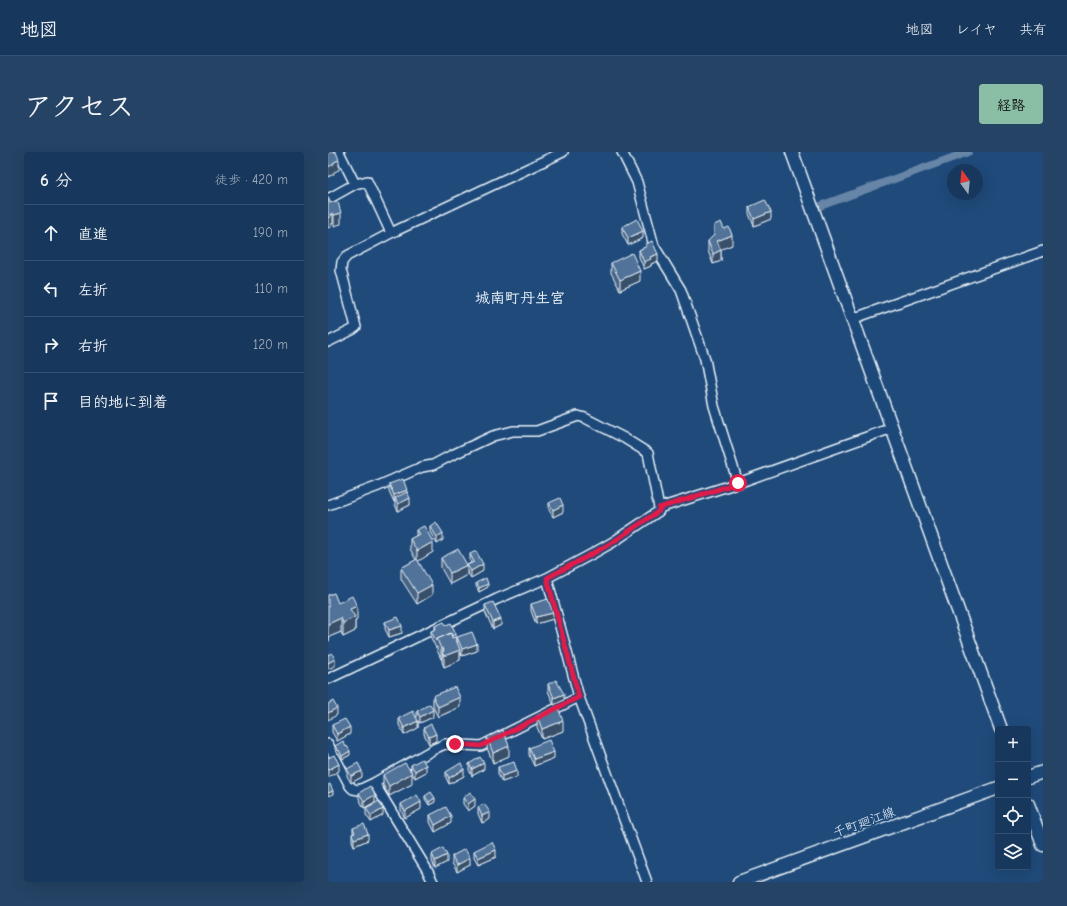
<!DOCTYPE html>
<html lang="ja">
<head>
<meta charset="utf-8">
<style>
  body { margin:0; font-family:"Comic Neue","Klee One",sans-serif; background:#244365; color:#f1f3f6 }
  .controls { position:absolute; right:12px; bottom:12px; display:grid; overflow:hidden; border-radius:4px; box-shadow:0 4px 16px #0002 }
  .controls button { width:36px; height:36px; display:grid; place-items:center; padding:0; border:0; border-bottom:1px solid #365272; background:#17385c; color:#f1f3f6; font:20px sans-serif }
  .compass { position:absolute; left:619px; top:12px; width:36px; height:36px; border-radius:50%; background:#17385c; box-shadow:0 4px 16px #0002; rotate:345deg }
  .stop { position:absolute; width:12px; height:12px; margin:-9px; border:3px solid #e11d48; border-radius:50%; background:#fff }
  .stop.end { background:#e11d48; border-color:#fff; box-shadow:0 1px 4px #0008 }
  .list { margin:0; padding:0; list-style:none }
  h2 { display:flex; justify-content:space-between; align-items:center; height:52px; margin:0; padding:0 16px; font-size:17px }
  h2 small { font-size:13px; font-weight:400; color:#9eacbb }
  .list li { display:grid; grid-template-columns:26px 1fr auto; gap:12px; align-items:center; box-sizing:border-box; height:56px; padding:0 16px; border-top:1px solid #365272 }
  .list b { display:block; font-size:15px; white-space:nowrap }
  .list em { font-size:13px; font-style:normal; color:#9eacbb }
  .icon { flex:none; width:22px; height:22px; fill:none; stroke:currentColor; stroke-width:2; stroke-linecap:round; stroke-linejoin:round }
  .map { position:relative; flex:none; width:715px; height:730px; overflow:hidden; border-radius:4px }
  header { display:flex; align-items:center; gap:24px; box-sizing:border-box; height:56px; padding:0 20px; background:#17385c; border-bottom:1px solid #365272 }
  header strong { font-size:19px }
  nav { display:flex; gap:22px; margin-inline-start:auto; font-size:14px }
  .intro { display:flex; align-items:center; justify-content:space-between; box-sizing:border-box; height:96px; padding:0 24px }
  h1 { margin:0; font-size:28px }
  .button { padding:10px 18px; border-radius:4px; background:#8abfa5; color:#111; font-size:14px; font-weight:700 }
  main { display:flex; gap:24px; padding:0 24px }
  aside { flex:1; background:#17385c; border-radius:4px; box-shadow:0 4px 16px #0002 }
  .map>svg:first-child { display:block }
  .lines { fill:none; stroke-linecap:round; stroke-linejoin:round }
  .canal { stroke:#6685a7; stroke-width:8 }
  .street-casing { stroke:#e8f1f8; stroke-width:12 }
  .secondary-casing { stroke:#e8f1f8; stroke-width:15 }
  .street { stroke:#1f4a7a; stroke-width:9 }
  .secondary { stroke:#1f4a7a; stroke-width:12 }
  .wall { fill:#466384; stroke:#e8f1f8 }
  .shaded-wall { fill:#39506b; stroke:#e8f1f8 }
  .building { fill:#517399; stroke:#e8f1f8 }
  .route { stroke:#e11d48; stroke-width:5 }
  .labels { text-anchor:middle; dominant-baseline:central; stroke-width:3.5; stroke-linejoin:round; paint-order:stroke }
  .street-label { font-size:13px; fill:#e8f1f8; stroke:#1f4a7a }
  .quarter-label { font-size:15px; font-weight:bold; fill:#e8f1f8; stroke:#1f4a7a }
</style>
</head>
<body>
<header>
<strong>地図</strong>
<nav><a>地図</a><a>レイヤ</a><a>共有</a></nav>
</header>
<div class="intro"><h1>アクセス</h1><a class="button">経路</a></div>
<main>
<aside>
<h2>6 分<small>徒歩 · 420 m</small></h2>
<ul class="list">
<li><svg class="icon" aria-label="ahead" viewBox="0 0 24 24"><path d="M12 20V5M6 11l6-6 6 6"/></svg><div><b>直進</b></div><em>190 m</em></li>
<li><svg class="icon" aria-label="left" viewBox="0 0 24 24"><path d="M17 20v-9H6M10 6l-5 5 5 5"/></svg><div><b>左折</b></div><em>110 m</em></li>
<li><svg class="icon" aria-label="right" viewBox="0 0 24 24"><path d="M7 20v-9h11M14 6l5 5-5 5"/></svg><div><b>右折</b></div><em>120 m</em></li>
<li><svg class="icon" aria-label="arrive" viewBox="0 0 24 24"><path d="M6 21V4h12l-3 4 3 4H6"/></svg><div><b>目的地に到着</b></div></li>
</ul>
</aside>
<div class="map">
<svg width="715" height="730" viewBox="0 0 715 730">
  <rect width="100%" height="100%" fill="#1f4a7a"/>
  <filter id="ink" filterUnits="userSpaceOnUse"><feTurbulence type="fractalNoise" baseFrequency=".025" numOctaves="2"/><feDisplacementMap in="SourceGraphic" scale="8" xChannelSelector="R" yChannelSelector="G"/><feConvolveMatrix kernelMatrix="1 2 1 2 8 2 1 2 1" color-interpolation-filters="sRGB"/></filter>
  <g filter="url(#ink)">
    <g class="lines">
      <path class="canal" d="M492,54L640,0"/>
      <g class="street-casing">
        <path id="street" d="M11,0L27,32
          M294,0L309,30L326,94L353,138L377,207L386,254L410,331
          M0,46H2L27,32L39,29L63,81
          M524,167L715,99
          M0,190L24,178L28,175L13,118L14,110L19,104L63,81L235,0
          M0,353L48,335L94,315L105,313L124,303L165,284L185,279H209L250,264L257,266L296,286L320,301L331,356V359L285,390L264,402L219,426L169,447L0,527
          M331,356L410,331L564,276
          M219,426L251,545L319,730
          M0,592L22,634L25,637L31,638L46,631L108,596L117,592L153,594L251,545
          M46,631L98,716L105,730"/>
      </g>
      <g class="secondary-casing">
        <path id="secondary" d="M464,0L673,577
          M700,625L715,620
          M700,652L715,693
          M411,730L670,636"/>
      </g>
      <use href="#street" class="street"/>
      <use href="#secondary" class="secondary"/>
    </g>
    <path class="wall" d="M421,55L443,67L426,74L421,62Z
      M294,75L315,86L300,93L294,82Z
      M380,89L404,93L393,97V109L385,112L380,99Z
      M318,92L330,109L323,112V114L316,117L311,105V98L318,95Z
      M283,111L312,129L292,138L283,121Z
      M61,332L79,340L82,353L70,359L67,353V350H66L61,339Z
      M221,351L235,360L225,365L221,358Z
      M102,374L115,388L109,392L102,380Z
      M88,378L105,400L90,409L104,443L89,452L73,427V416L88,408L82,397V387L88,384Z
      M142,402L155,419L143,426L139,420V413L143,411L142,409Z
      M113,406L139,423L122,432L113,416Z
      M148,431L160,435L151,440L148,434Z
      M10,451L29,468L27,469V479L15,485L13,480L1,485V489L0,490Z
      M203,452L225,467L208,472L203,459Z
      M157,453L173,473L165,477L157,460Z
      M57,470L74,481L61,485L57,477Z
      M118,473L128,487L129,491V485L149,499L134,504L132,499V508L116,515L114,510V507H113L109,498V495L108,496L103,486V479L107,478V474Z
      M220,532L236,548L226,553L220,539Z
      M105,544L132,555L110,565L105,555Z
      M89,559L105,565L92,571L90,569V576L76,583L71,573V566L89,565Z
      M209,564L235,579L214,587L209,575Z
      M4,573L22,582L9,589L4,580Z
      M96,576L108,589L101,592L96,582Z
      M159,585L181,604L165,611L159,596Z
      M7,594L22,603L14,607L11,602H10L7,597Z
      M201,596L226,606L206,614L201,603Z
      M141,612L156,617L144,624L141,618Z
      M83,613L98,620L87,626L83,620Z
      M170,615L189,625L174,630L170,622Z
      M19,617L34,625L23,631L19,624Z
      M118,620L136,624L121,632L118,626Z
      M55,623L84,632L61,644L55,633Z
      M31,641L47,650L36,656L31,647Z
      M97,644L107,650L101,653L97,647Z
      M135,646L147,654L140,659L135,652Z
      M73,652L93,657L77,666L73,659Z
      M150,655L162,667L154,671L150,662Z
      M38,656L55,663L43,670L38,663Z
      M102,663L123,671L107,680L102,670Z
      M25,676L40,688L26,694L24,689V682H25Z
      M146,699L168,705L150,713L146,706Z
      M104,702L119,710L107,716L104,709Z
      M124,704L142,713L129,720L124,711Z"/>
    <path class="shaded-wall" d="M11,8V18L6,20V22L0,25V15L6,10Z
      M443,60V67L426,74V67Z
      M13,61V72L6,74V63Z
      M2,62H5V72H3V75L0,76V66Z
      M315,79V86L300,93V86Z
      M404,83V93L389,99V89Z
      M393,98V109L385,112V102Z
      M330,102V109L323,112V114L316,117V110L322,105Z
      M312,119V129L292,138V128Z
      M79,338V345L67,346V350H66V343Z
      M82,346V353L70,359V352Z
      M235,353V360L225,365V358Z
      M115,381V388L109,392V385Z
      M105,390V400L89,410V399Z
      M155,412V419L143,426V419Z
      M139,413V423L122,432V421Z
      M160,432V435L151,440V436Z
      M104,433V443L89,452V441Z
      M29,454V468L27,469V479L15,485V471L22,457Z
      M225,461V467L208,472V465Z
      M13,466V480L1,485V489L0,490V472Z
      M173,467V473L165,477V470Z
      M74,474V481L61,485V478Z
      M128,482V489L123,484Z
      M149,492V499L134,504V497Z
      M115,496L114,507H113V497Z
      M132,498V508L116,515V504Z
      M7,507V514L0,517V511Z
      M236,542V548L226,553V546Z
      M132,545V555L110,565V555Z
      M9,556V563L0,568V561Z
      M105,558V565L92,571V565Z
      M90,569V576L76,583V576Z
      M235,569V579L214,587V577Z
      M22,575V582L9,589V582Z
      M108,582V589L101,592V585Z
      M181,594V604L165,611V601Z
      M22,599V603L14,607V604Z
      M226,600V606L206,614V607Z
      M156,611V617L144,624V617Z
      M11,612V619L0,625V618Z
      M98,613V620L87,626V619Z
      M136,617V624L121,632V626Z
      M34,619V625L23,631V624Z
      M189,619V625L174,630V624Z
      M84,621V632L61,644V634Z
      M5,639V642L0,644V641Z
      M47,643V650L36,656V649Z
      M107,646V650L101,653V650Z
      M147,647V654L140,659V652Z
      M93,650V657L77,666V659Z
      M55,657V663L43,670V664Z
      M162,660V667L154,671V664Z
      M123,664V671L107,680V673Z
      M40,682V688L26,694V687Z
      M168,698V705L150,713V706Z
      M119,703V710L107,716V709Z
      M142,706V713L129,720V713Z"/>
    <path class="building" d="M3,0H8L11,8L6,10V12L0,15V1Z
      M0,46H1L2,51L8,49L9,51L10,50L13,61L6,63L5,62H2L3,64L0,66Z
      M437,48L443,60L426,67L421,55Z
      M309,67L315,79L300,86L294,75Z
      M393,70L396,77L401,75L404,83L389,89L393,98L385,102L380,89L386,83V73Z
      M324,89L330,102L322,105L323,107L316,110L311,98L319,94L318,92Z
      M304,101L312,119L292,128L283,111Z
      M75,327L79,338L66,343L61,332Z
      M79,340L82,346L70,352L67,346Z
      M232,346L235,353L225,358L221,351Z
      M108,370L115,381L109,385L102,374Z
      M96,374L105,390L89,399L82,387L91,382L88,378Z
      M130,397L139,413L122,421L113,406Z
      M148,399L155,412L143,419L139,413L146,410L142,402Z
      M89,407L104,433L89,441L73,416Z
      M158,426L160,432L151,436L148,431Z
      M6,441L10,451L24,444L29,454L22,457L27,465L15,471L13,466L0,472V443Z
      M220,447L225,461L208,465L203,452Z
      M165,450L173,467L165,470L157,453Z
      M70,465L74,474L61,478L57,470Z
      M116,470L118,473L123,471L128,482L124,484L123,481L109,487V488L108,489L103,479L108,477L107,474Z
      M144,480L149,492L134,497L129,485Z
      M123,481L124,486L127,485L132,498L116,504L114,500L116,499L115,496L113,497L109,487Z
      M4,501L7,507L0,511V503Z
      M228,528L236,542L226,546L220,532Z
      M127,535L132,545L110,555L105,544Z
      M5,549L9,556L0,561V552Z
      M102,552L105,558L92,565L89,559Z
      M230,555L235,569L214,577L209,564Z
      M85,559L90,569L76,576L71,566Z
      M17,567L22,575L9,582L4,573Z
      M103,572L108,582L101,585L96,576Z
      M175,578L181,594L165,601L159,585Z
      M221,588L226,600L206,607L201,596Z
      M15,589L18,595L19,594L22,599L14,604L11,598L10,599L7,594Z
      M6,603L11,612L0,618V606Z
      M152,605L156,611L144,617L141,612Z
      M94,607L98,613L87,619L83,613Z
      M186,610L189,619L174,624L170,615Z
      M30,611L34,619L23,624L19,617Z
      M77,611L84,621L61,634L55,623Z
      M133,611L136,617L121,626L118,620Z
      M2,632L5,639L0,641V633Z
      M42,634L47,643L36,649L31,641Z
      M103,640L107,646L101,650L97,644Z
      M142,640L147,647L140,652L135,646Z
      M89,643L93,650L77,659L73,652Z
      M51,649L55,657L43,664L38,656Z
      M156,652L162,660L154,664L150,655Z
      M118,655L123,664L107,673L102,663Z
      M36,672L40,682L26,687L24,682L27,681L25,676Z
      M164,690L168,698L150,706L146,699Z
      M115,696L119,703L107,709L104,702Z
      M137,697L142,706L129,713L124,704Z"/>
  </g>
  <g class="lines" filter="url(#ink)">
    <path class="route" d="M127,592L153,594L251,545L219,426L264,402L285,390L331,359V356L410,331"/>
  </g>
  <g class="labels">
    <g class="street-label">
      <text transform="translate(536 670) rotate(-20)">千町廻江線</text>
    </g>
    <g class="quarter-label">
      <text x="192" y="146">城南町丹生宮</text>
    </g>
  </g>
</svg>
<div class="controls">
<button>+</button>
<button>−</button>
<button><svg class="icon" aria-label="locate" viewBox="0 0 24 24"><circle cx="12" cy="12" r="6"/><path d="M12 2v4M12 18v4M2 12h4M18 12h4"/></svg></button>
<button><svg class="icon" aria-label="layers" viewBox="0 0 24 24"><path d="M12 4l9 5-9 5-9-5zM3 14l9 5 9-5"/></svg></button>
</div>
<svg class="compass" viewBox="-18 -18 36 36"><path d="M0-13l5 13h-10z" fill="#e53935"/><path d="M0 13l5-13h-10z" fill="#9eacbb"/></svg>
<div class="stop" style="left:410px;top:331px"></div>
<div class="stop end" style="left:127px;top:592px"></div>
</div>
</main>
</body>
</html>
